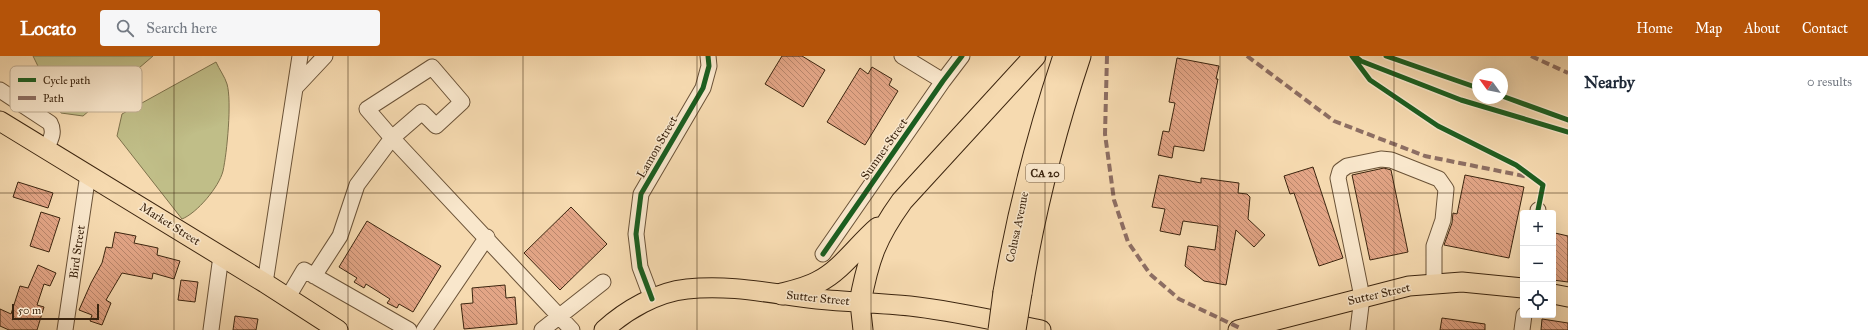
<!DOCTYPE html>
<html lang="en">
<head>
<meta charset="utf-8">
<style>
  body { margin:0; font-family:"IM FELL Great Primer",serif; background:#f6f6f7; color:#1f2937 }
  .controls { position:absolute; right:12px; bottom:12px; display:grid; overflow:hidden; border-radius:4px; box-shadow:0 4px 16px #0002 }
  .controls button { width:36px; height:36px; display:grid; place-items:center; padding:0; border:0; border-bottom:1px solid #e0e1e3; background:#fff; color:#1f2937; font:20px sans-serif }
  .compass { position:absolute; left:1472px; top:12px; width:36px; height:36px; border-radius:50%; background:#fff; box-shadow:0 4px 16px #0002; rotate:303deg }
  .scale { position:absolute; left:12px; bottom:10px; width:87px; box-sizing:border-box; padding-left:4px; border:2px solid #3c250f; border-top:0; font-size:11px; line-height:14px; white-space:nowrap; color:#3c250f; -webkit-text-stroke:3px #f9e7cc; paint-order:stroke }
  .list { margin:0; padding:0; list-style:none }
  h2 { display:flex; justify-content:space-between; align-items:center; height:52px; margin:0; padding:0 16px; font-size:17px }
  h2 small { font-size:13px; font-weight:400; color:#747a83 }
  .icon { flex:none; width:22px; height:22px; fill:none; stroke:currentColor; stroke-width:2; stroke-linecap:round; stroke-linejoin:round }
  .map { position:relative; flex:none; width:1568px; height:274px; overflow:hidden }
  header { display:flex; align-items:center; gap:24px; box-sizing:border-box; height:56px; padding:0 20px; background:#b45309; color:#fff }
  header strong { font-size:19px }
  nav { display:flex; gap:22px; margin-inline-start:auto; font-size:14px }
  .search { width:280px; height:36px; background:#f6f6f7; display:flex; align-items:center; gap:10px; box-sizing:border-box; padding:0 14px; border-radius:4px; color:#747a83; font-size:15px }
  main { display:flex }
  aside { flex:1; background:#fff }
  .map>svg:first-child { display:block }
  .pitch { fill:#c0be88; stroke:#7e724c }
  .building { fill:url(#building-back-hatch); stroke:#3c250f }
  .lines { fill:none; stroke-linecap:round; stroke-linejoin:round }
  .minor-casing { stroke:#6a5237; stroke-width:17 }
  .major-casing { stroke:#3c250f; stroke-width:21 }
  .highway-casing { stroke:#3c250f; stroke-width:23 }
  .minor { stroke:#f9e7cc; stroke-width:15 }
  .major { stroke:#f6dab0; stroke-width:19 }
  .highway { stroke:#f6dab0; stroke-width:21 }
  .highway-bridge-casing { stroke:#3c250f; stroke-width:23; stroke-linecap:butt }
  .highway-bridge { stroke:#f6dab0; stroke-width:21 }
  .quiet { stroke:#8d6e63; stroke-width:4; stroke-dasharray:8 4; stroke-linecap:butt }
  .cycleway-casing { stroke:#f9e7cc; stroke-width:8 }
  .cycleway { stroke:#1b5e20; stroke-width:5 }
  .grid { fill:none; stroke:#3c250f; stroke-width:1; stroke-opacity:0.55 }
  .labels { text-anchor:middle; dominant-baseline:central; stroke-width:3; stroke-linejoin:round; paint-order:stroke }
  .shield { fill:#f9e7cc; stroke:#755f48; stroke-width:1 }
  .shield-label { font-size:11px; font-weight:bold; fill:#3c250f }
  .street-label { font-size:12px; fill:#3c250f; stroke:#f9e7cc }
  .key { fill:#f9e7cc; stroke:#c0ad93; stroke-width:1 }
  .key-label { font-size:11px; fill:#3c250f }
</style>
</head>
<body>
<header>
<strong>Locato</strong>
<div class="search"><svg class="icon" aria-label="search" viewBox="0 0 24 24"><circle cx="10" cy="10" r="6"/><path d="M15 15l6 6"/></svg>Search here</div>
<nav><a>Home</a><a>Map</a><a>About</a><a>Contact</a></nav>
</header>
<main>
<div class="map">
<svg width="1568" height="274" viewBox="0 0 1568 274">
  <defs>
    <pattern id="building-back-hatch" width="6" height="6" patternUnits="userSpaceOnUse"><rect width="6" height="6" fill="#e3a586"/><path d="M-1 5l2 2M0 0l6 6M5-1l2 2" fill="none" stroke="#b9866c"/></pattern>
  </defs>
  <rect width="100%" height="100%" fill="#f6dab0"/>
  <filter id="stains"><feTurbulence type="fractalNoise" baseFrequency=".005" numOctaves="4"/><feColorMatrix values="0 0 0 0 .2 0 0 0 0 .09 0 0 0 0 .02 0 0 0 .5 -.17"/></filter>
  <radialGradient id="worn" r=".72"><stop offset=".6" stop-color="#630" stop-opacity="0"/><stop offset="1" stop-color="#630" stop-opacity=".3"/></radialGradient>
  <path class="pitch" d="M33,0H153L83,60L61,57Z
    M216,6C219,13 225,21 227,28C232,45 227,97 223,115C219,131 197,157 182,163L117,80L122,58Z"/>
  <path class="building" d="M782,0H802L825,14L803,51L765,28Z
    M1177,2L1219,10L1216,23H1218L1204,95L1174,90L1172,102L1158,99L1163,75L1169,76L1175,47L1169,46Z
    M872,11L892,23L889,29L898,35L865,89L827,66L860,12L868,18Z
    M1313,111L1343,202L1319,210L1294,137L1290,138L1284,120Z
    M1384,112L1391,114L1408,196L1370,204L1352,119Z
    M1159,119L1201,127V122L1239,127L1238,137L1247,138L1250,141L1248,163L1265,179L1254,191L1236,174L1226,229L1204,225L1185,210L1188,190L1215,194L1218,170L1183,165L1180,179L1160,175L1165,153L1152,151Z
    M1465,119L1524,131L1509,202L1444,189L1452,167L1453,157L1457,158Z
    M18,126L53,137L48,152L13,141Z
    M571,151L607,188L560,234L524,197Z
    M41,156L60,162L49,196L30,190Z
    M367,165L441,210L413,256L399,248L397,252L387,247L390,243L366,228L364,232L354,226L357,222L339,211Z
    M115,176L136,180L134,187L158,192L157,199L180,205L174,223L153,217L152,223L122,217L106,244L111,247L102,269L90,265L92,259L79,254L91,227L102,207L106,191L112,192Z
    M1555,177L1568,180V226L1553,224V191Z
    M38,209L56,217L50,230L44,228L37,249L44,251L37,274H9L0,270V253L11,258L20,230L28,232Z
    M181,224L198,226L195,246L178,244Z
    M505,229L506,242L515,241L517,268L464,273L461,248L473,247L472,232Z
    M235,260L258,263L256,274H233Z
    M1442,262L1485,268V274H1440Z
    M1542,263L1568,267V274H1541Z"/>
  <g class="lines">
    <g class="minor-casing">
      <path id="minor" d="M902,0L943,25
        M432,11L462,46L436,70L422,56L392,82L367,53Z
        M295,32L325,0
        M0,34L50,67C55,76 51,83 46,93
        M1538,157V154
        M823,198L943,25L962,0
        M314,220L340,180L357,129L392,82L572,274
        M265,227L300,0
        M288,241L304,214L409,274
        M652,243L640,211L636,178L641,138L703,32L709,10L708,0
        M65,274L88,118
        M211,274L221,200
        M424,274L487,181
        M542,274L603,226
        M1358,274L1362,241L1338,122L1340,115L1347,110L1381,103L1391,104L1439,123L1446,133L1443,164L1434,190V228
        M1522,274L1524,259"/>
    </g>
    <g class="major-casing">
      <path id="major" d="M0,65L265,227L338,274
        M1553,238L1568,241
        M860,247L863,274
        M604,274C626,254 657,236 687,233C731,228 773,238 817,243C848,246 879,247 910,250C954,255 998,265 1041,274
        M1238,274L1409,230L1462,226L1523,232"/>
    </g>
    <g class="highway-casing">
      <path id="highway" d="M1004,236C1018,155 1038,77 1064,0
        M1021,237C1034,156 1054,78 1080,0
        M782,238C794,235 807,232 818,226C842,214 858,189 878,172
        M860,247C868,203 876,181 902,145L1035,0"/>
    </g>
    <use href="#minor" class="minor"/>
    <use href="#major" class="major"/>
    <use href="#highway" class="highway"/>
    <g class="highway-bridge-casing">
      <path id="highway-bridge" d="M999,274L1004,236
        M1015,274L1021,237"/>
    </g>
    <use href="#highway-bridge" class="highway-bridge"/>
    <path class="quiet" d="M1107,0L1105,78L1114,144L1128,186L1150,218L1179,243L1242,273
      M1247,0L1334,65L1425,100L1529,121
      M1531,0L1568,17"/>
    <g class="cycleway-casing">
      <path id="cycleway" d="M1352,0L1370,24L1438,70L1516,109L1543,129L1538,154
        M1386,0L1478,32
        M1356,1L1361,5L1461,44L1568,76
        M1502,40L1568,64
        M823,198L943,25L962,0
        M652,243L640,211L636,178L641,138L703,32L709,10L708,0"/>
    </g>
    <use href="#cycleway" class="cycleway"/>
  </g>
  <path class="grid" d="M174,0V274M348,0V274M523,0V274M697,0V274M871,0V274M1045,0V274M1220,0V274M1394,0V274M0,137H1568"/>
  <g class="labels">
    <rect class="shield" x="1026" y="108" width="38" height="18" rx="3"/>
    <g class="shield-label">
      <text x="1045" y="117">CA 20</text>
    </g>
    <g class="street-label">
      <text transform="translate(657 91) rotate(-60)">Lamon Street</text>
      <text transform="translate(884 93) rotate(-55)">Sumner Street</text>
      <text transform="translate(170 168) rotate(32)">Market Street</text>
      <text transform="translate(1017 171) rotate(-78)">Colusa Avenue</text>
      <text transform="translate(77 196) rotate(-82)">Bird Street</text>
      <text transform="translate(1379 238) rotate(-13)">Sutter Street</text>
      <text transform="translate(818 242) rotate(6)">Sutter Street</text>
    </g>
  </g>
  <rect x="10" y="10" width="132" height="46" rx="6" class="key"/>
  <rect x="18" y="22" width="18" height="4" fill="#1b5e20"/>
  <rect x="18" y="40" width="18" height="4" fill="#8d6e63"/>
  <g class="key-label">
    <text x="43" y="28">Cycle path</text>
    <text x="43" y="46">Path</text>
  </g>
  <rect width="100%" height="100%" filter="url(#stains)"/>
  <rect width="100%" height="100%" fill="url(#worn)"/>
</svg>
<div class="controls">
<button>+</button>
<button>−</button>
<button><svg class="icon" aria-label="locate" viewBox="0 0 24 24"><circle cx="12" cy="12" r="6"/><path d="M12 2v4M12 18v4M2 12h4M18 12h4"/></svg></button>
</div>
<svg class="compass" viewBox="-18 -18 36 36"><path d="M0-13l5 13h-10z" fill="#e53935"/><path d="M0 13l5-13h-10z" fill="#747a83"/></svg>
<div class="scale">50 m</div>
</div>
<aside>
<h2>Nearby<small>0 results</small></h2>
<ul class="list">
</ul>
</aside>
</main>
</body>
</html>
